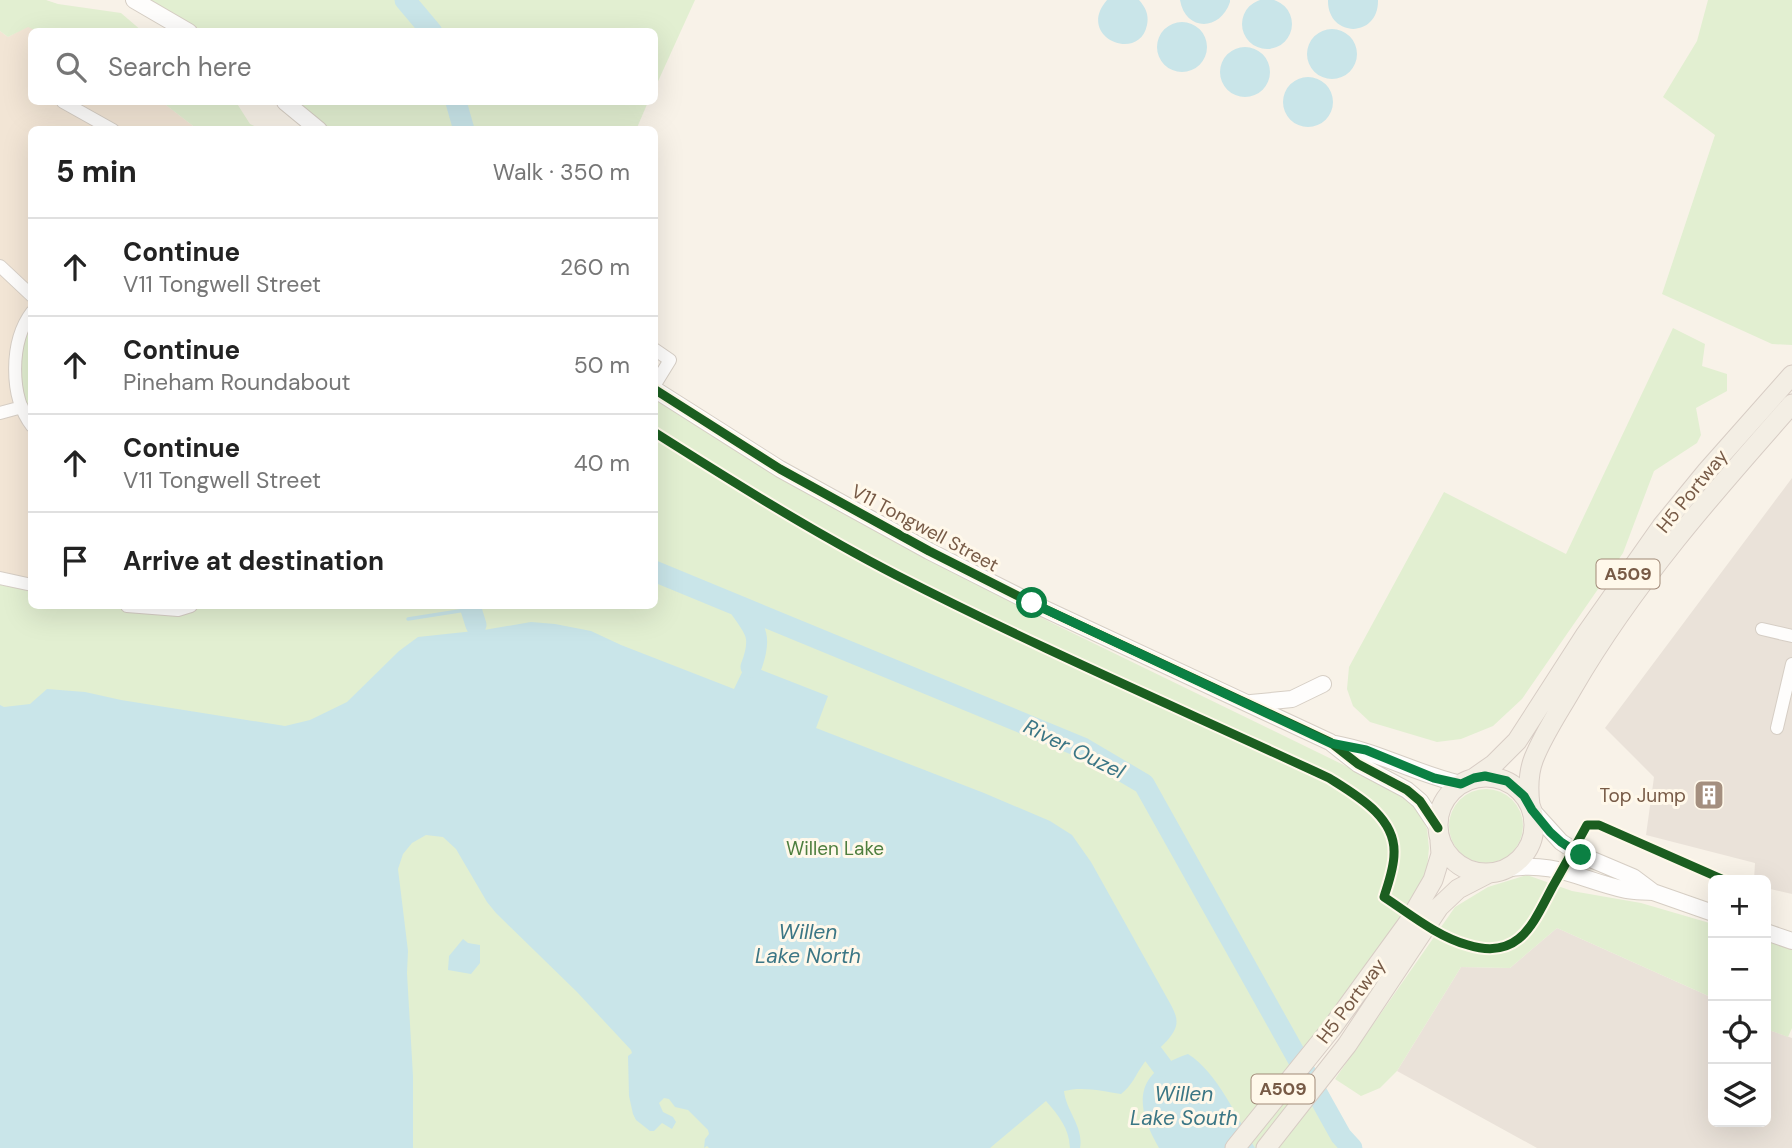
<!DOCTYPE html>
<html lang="en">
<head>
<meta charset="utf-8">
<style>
  body { margin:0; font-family:"DM Sans",sans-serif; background:#f2f2f2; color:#222 }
  .controls { position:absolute; right:21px; bottom:21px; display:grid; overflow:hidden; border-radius:10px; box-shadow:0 7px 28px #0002 }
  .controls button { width:63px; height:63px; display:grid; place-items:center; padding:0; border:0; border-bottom:2px solid #e0e0e0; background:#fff; color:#222; font:35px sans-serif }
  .stop { position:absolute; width:21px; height:21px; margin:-16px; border:5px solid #0b8043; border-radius:50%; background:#fff }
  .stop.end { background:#0b8043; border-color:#fff; box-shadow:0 2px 7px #0008 }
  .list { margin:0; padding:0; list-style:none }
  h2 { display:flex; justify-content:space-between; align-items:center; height:91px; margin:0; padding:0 28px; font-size:30px }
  h2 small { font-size:23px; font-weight:400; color:#767676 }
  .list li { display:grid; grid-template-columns:46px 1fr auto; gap:21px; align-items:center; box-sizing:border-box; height:98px; padding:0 28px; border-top:2px solid #e0e0e0 }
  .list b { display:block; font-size:26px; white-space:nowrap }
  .list p { margin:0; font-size:23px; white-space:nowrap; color:#767676 }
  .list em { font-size:23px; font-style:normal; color:#767676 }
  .icon { flex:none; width:38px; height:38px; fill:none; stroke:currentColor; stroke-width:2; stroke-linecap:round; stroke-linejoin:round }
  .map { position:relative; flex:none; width:1792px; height:1148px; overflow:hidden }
  .search { position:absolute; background:#fff; box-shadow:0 7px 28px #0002; left:28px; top:28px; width:630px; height:77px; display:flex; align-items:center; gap:18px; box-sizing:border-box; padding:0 24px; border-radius:10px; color:#767676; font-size:26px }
  .panel { position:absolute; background:#fff; box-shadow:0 7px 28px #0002; left:28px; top:126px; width:630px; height:483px; border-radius:10px }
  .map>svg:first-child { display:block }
  .residential { fill:#f2e5d5 }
  .industrial { fill:#eae2d9 }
  .green { fill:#e2efd1 }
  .water { fill:#c9e5e9 }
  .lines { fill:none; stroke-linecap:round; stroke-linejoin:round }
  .stream { stroke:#c9e5e9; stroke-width:3.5 }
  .river { stroke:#c9e5e9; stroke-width:21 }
  .street-casing { stroke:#d6cec5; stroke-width:14 }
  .secondary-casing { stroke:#d6cec4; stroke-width:18 }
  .primary-casing { stroke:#d7ccc4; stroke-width:21 }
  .street { stroke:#fefdfc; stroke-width:12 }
  .secondary { stroke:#fefdfc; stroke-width:16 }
  .primary { stroke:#f3eee4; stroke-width:19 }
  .cycleway-casing { stroke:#fff8ea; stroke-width:13 }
  .cycleway { stroke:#1b5e20; stroke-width:9 }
  .route { stroke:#0b8043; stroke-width:9 }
  .labels { text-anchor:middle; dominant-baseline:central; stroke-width:6; stroke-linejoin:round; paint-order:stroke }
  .shield { fill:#fff8ea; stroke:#a08977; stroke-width:2 }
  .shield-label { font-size:18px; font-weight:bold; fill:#775a46 }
  .street-label { font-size:19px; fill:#775a46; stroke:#fff8ea }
  .poi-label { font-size:19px; fill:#775a46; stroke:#fff8ea; text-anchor:end }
  .park-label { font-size:19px; fill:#4d7e3d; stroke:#fff8ea }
  .water-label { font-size:21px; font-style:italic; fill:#3b7685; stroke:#fff8ea }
</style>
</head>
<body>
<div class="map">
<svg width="1792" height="1148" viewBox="0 0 1792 1148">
  <rect width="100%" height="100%" fill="#f8f2e8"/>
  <path class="residential" d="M28,26L39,31L32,32V102H162L197,129L32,130L31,585L0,578V31L8,37Z"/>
  <path class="industrial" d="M1792,478V894L1766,888V880H1754L1755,863L1646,835L1654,777L1605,728Z
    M1557,928L1713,998V1122H1766V1029L1792,1038V1148H1537L1397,1071L1461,967L1510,968Z"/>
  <path class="green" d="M0,0H46L58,4L121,13L142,31L39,32L28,27L8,37L0,31Z
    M134,0H695L655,88L654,32L189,31Z
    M1708,0H1792V345L1772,344L1662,294L1715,135L1663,97L1697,41Z
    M162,102H236L250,124L261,129H197Z
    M285,102H648L636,130L319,129Z
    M31,312V426L17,389L27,318Z
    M1673,328L1705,344L1702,366L1727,374V391L1696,408L1701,435L1697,443L1654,471L1623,553L1522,699L1493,726L1461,739L1437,742L1370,722L1353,706L1347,689L1349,667L1444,492L1566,554Z
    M655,397L920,555L1054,624L1391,788L1412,803L1421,816L1427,829L1429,848L1424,898L1300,1068L1341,1136L1352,1148H0V578L31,585L32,606H654Z
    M1449 826a37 37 0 1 1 74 0a37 37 0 1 1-74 0Z
    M1527,875L1572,891L1641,903L1713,924V998L1557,928L1510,968L1461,967L1397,1071L1380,1088L1361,1096L1335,1079L1455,907L1488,887Z
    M1766,940L1792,950V1028L1788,1037L1766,1029Z"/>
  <path class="water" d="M1242 24a25 25 0 1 1 50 0a25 25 0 1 1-50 0Z
    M1107,0H1139C1146,8 1149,15 1147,25C1139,64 1075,37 1107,0Z
    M1180,0H1230V2C1220,32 1185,31 1180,0Z
    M1328,0H1378C1379,39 1327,38 1328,0Z
    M1157 47a25 25 0 1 1 50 0a25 25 0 1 1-50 0Z
    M1307 54a25 25 0 1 1 50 0a25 25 0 1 1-50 0Z
    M1220 72a25 25 0 1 1 50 0a25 25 0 1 1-50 0Z
    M1283 102a25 25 0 1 1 50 0a25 25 0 1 1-50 0Z
    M531,622L555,624L591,631L621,645L734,689L746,664L828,696L816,728L984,793L1050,821L1072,835L1091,862L1171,1005C1174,1011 1178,1018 1176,1026C1171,1042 1154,1051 1144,1063C1136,1074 1132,1086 1121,1094C1103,1091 1082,1086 1064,1091C1066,1111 1084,1127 1080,1148H1070C1069,1128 1059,1116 1046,1101L990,1148H709L707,1146L704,1148L705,1139L709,1134L708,1130L688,1110L675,1107L669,1099L664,1098L659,1103L663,1112L673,1117L676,1122L672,1129L662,1123L654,1131H650L636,1120L633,1114L629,1096L628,1056L632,1053L631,1050L577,992L496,913L487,902L456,849L443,837L426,835L412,843L403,854L398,869L408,951L407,973L413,1076V1148H0V705L4,707L30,704L47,689L85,692L121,700L285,726L310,720L347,702L399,651L418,637L474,631L476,625L484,630Z
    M463,939L468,943L480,945V963L471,974L448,970L449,956Z
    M1188,1054C1218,1073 1237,1118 1255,1148H1159C1133,1103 1135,1072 1188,1054Z"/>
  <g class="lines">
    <path class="stream" d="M408,619L491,606"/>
    <path class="river" d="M405,0L432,32
      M456,102L464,130
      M654,571L1083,748L1144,784L1341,1136L1352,1148
      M470,606L476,625
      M739,607C757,631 762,638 751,667
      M1153,1054L1162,1066"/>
    <g class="street-casing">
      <path id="street" d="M63,102L113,130
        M0,266L32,296
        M32,312C10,341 9,396 32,426
        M654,349L670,360L654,386
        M0,413L22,407
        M0,578L32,585
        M127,606L178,610L191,606
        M1762,629L1792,636
        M1777,728L1792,664"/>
    </g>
    <g class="secondary-casing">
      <path id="secondary" d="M134,0L189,32
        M285,102L319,130
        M654,389L780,469L929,551L1032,603L1330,742L1358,764L1407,790L1420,801L1438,828
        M1251,703L1292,699L1323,684
        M1336,744C1379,752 1417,774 1461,784
        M1532,810L1561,842L1581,855L1633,877L1653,892L1713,913
        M1504,869C1555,860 1580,880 1626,890C1635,892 1644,891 1653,892
        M1766,932L1792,941"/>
    </g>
    <g class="primary-casing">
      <path id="primary" d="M1438 825a48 48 0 1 1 96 0a48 48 0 1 1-96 0Z
        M1474,778L1494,764L1517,741L1586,634L1662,526L1707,471L1792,375
        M1530,805C1528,789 1528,773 1534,758C1544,733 1560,710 1573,687C1633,584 1713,493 1792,404
        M1235,1148L1331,1029L1408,923L1433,880L1441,854L1440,841
        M1266,1148L1347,1045L1439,907L1458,889L1489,873"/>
    </g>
    <use href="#street" class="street"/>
    <use href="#secondary" class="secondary"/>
    <use href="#primary" class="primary"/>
    <g class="cycleway-casing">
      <path id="cycleway" d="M654,389L780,469L929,551L1032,603L1330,742L1358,764L1407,790L1420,801L1438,828
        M654,432C733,482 813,532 896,575C1038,648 1185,711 1329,778C1356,795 1396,817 1394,854C1394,868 1388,884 1384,897C1410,914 1438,937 1468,945C1520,961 1533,923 1553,886C1565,865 1576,845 1587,825H1599L1724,880"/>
    </g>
    <use href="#cycleway" class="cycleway"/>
  </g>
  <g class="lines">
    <path class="route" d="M1032,603L1330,743L1366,750L1434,778L1461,784L1474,778L1485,776L1507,781L1524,796L1532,810L1550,832L1561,842L1581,855"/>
  </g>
  <defs>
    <g id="building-square" transform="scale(1.575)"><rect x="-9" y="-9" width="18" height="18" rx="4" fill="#a48f7f" stroke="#fff8ea"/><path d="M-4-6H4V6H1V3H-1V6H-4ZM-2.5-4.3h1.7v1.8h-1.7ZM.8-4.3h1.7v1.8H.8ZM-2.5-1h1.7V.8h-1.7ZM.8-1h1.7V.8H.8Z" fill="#fff"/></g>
  </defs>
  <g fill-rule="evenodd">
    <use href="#building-square" x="1709" y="795"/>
  </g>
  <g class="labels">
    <g class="shield">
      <rect x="1596.5" y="559.5" width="63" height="29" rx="5"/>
      <rect x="1251.5" y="1074.5" width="63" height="29" rx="5"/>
    </g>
    <g class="shield-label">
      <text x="1628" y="574">A509</text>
      <text x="1283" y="1089">A509</text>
    </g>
    <g class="street-label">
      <text transform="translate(1692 491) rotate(-51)">H5 Portway</text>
      <text transform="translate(925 528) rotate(28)">V11 Tongwell Street</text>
      <text transform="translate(1351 1001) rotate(-53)">H5 Portway</text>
    </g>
    <g class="poi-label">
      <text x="1686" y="795">Top Jump</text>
    </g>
    <g class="park-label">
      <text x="835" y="848">Willen Lake</text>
    </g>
    <g class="water-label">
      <text transform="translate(1074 749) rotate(26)">River Ouzel</text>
      <text x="808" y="932">Willen<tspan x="808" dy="24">Lake North</tspan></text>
      <text x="1184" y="1094">Willen<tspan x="1184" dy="24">Lake South</tspan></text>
    </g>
  </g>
</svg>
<div class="controls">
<button>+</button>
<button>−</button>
<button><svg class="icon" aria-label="locate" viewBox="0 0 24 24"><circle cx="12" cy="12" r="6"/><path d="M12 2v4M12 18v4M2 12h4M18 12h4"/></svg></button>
<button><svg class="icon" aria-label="layers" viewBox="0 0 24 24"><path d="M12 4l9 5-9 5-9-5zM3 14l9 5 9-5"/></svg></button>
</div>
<div class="stop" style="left:1032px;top:603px"></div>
<div class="stop end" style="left:1581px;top:855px"></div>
<div class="search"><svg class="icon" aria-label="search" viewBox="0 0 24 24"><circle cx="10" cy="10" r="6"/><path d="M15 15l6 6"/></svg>Search here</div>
<section class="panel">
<h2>5 min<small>Walk · 350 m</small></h2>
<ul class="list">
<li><svg class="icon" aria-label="ahead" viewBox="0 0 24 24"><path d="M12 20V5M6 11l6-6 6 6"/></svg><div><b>Continue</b><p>V11 Tongwell Street</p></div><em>260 m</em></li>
<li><svg class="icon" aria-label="ahead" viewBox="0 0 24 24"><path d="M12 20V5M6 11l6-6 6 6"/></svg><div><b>Continue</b><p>Pineham Roundabout</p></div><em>50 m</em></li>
<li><svg class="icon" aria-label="ahead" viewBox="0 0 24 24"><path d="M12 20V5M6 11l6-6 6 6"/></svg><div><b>Continue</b><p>V11 Tongwell Street</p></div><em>40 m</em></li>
<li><svg class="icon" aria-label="arrive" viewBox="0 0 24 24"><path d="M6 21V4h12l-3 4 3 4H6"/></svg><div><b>Arrive at destination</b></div></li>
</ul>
</section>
</div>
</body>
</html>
